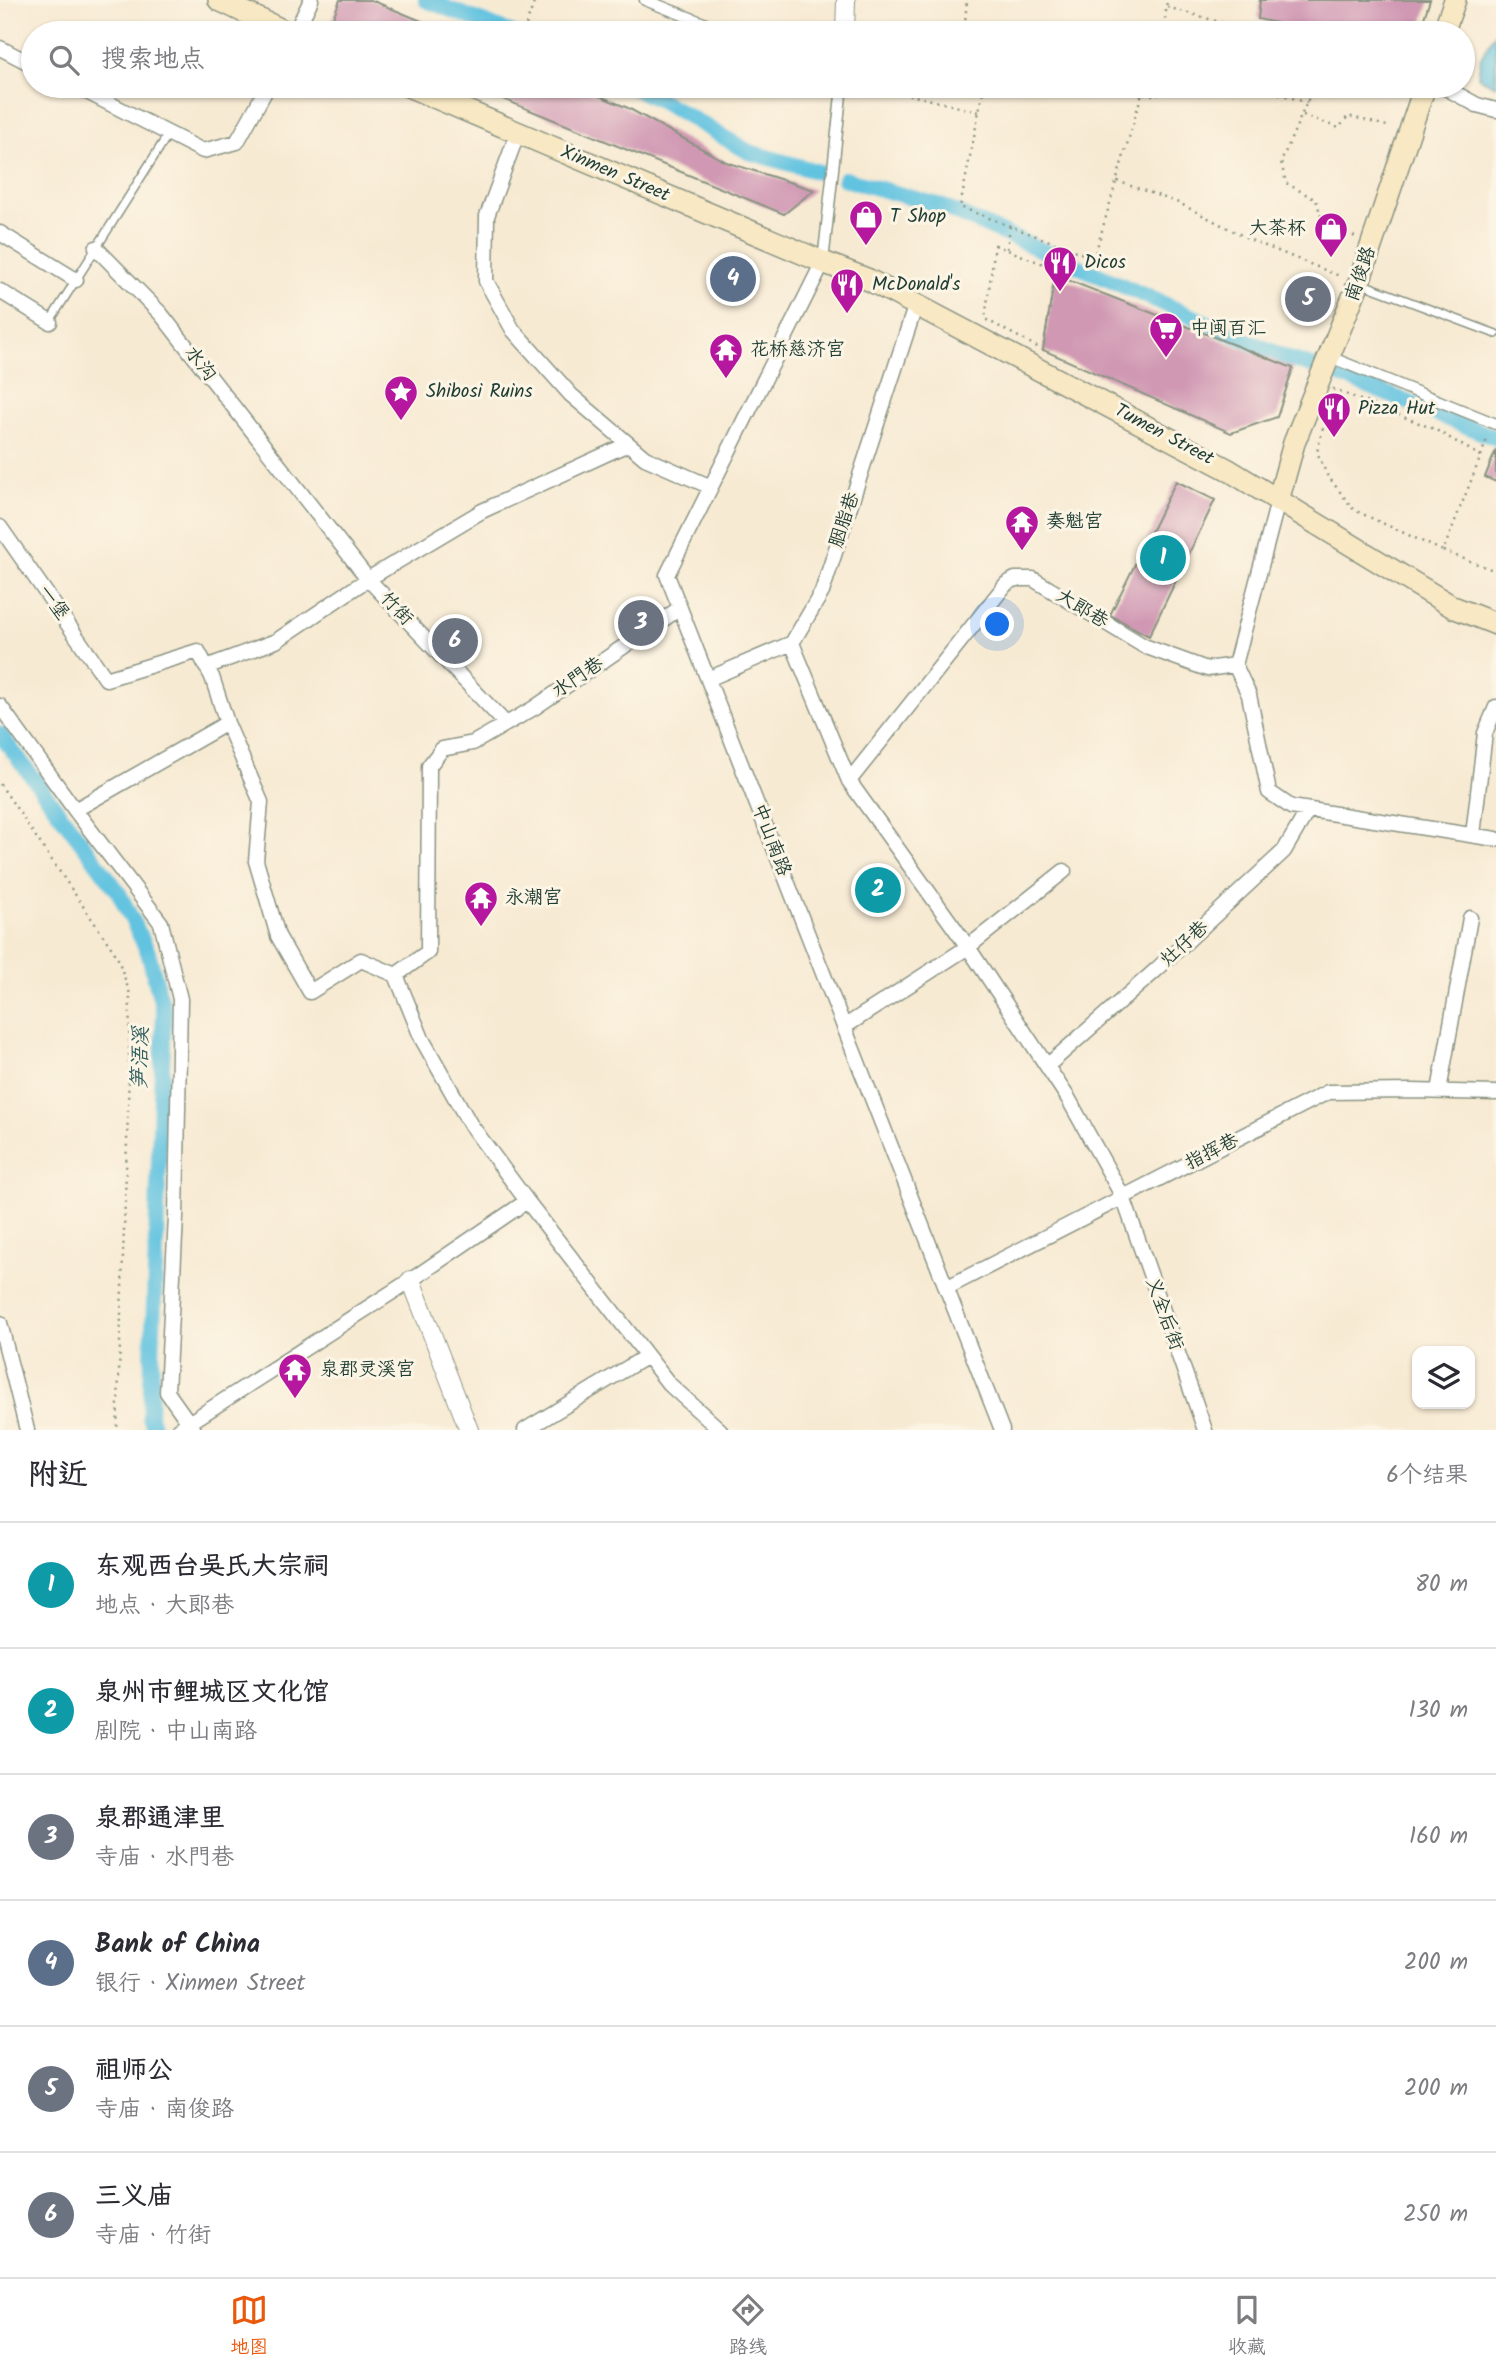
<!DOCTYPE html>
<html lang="zh">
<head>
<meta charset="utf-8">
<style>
  body { margin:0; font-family:Kalam,"LXGW WenKai TC",sans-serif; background:#f2f2f3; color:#2b2b33 }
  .controls { position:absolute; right:21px; bottom:21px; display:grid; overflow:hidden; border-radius:14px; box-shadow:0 2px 5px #0004 }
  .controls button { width:63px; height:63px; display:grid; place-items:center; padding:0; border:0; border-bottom:2px solid #e1e1e2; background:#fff; color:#2b2b33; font:35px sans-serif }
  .you { position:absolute; left:998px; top:625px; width:24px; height:24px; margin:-18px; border:5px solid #fff; border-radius:50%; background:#1a73e8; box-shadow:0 0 0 10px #1a73e833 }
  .badge { display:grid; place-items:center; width:46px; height:46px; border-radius:50%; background:#ea580c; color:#fff; font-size:23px; font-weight:700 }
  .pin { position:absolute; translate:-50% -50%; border:4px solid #fff; box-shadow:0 2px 7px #0006 }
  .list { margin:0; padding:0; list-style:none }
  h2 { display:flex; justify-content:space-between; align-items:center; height:91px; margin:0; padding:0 28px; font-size:30px }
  h2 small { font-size:23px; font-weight:400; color:#7c7c81 }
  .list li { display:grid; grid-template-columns:46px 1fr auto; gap:21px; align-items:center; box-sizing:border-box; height:126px; padding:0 28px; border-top:2px solid #e1e1e2 }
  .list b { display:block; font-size:26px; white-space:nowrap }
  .list p { margin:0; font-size:23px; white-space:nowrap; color:#7c7c81 }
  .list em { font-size:23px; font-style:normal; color:#7c7c81 }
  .icon { flex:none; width:38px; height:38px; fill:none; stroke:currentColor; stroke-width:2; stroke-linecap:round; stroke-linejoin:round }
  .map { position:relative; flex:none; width:1496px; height:1430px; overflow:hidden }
  .search { position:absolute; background:#fff; box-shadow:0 2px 5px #0004; left:21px; right:21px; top:21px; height:77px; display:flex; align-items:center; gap:18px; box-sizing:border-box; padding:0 24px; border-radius:38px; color:#7c7c81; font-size:26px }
  .sheet { height:847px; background:#fff }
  nav { display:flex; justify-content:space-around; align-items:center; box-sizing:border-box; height:98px; border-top:2px solid #e1e1e2; background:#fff; font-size:19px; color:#7c7c81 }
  nav a { display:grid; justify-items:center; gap:4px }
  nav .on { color:#ea580c }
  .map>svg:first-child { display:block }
  .water { fill:#62c3e0; stroke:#40808a; stroke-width:2 }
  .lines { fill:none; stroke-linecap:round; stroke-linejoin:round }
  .canal { stroke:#62c3e0; stroke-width:16 }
  .building { fill:#d098b3 }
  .service-casing { stroke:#8b9484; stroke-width:10 }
  .pedestrian-casing { stroke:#8b9484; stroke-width:13 }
  .minor-casing { stroke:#8b9484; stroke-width:17 }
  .tertiary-casing { stroke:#8b9484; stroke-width:20 }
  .secondary-casing { stroke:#8b9484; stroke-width:24 }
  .path { stroke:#8b9484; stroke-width:2.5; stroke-dasharray:2 5; stroke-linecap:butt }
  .service { stroke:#fff; stroke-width:7 }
  .pedestrian { stroke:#fff; stroke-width:10 }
  .minor { stroke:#fff; stroke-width:14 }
  .tertiary { stroke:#fff; stroke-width:18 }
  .secondary { stroke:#f8e8c3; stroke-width:21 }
  .labels { text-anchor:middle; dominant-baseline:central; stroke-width:6; stroke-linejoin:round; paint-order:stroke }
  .street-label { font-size:19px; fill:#1f3d34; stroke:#fcf5e5 }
  .poi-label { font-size:19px; fill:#1f3d34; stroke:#fcf5e5; text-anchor:start }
  .water-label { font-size:21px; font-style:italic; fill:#305e5f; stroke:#fcf5e5 }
</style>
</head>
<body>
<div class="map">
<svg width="1496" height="1430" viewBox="0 0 1496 1430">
  <rect width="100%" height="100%" fill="#fcf5e5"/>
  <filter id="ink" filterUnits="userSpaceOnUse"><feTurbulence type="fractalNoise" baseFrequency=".0143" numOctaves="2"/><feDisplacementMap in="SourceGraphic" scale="14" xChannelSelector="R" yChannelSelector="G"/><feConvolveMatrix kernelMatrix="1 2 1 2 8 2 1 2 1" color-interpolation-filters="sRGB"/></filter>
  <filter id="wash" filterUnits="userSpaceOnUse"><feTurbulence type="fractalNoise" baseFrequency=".00686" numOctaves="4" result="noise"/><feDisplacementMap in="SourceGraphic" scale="28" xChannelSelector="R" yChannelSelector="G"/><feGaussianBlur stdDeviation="1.57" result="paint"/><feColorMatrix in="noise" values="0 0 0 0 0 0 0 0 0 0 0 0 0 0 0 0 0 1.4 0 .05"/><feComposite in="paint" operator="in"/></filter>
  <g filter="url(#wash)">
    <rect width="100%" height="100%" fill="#f7ead3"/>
    <path class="water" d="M1496,32V86L1478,77L1481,57Z"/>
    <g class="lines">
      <path class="canal" d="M426,0L511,33
        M629,86L662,101L749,152L819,172
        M845,179L941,206L1287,358L1312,366
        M1338,374L1496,438
        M0,734L118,891L148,952L164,1012L150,1417L155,1430"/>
    </g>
    <g id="blocks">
      <path class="building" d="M340,0H371L450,33H343L329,28Z
        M1260,0H1430L1419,33H1321L1258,19Z
        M471,86H576L628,108L726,162L814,190L784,214Z
        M1055,275L1293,368L1277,417L1231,433L1043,350Z
        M1496,450V482L1485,477Z
        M1176,481L1215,500L1149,636L1110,615Z"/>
    </g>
  </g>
  <g filter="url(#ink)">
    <use href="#blocks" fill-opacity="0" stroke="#8b9484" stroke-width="2"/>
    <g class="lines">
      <g class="service-casing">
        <path id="service" d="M1243,29L1265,33
          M1360,283L1496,334
          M50,321L169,133"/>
      </g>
      <g class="pedestrian-casing">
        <path id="pedestrian" d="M645,0L729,33
          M823,262L842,86
          M1330,357L1496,424"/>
      </g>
      <g class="minor-casing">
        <path id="minor" d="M295,33L311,0
          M0,48L33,65
          M75,86L203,151L237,142L268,86
          M1442,86L1477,105L1496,110
          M518,132L487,216L486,281L513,330L571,395L645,458L711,487
          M0,233L76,280
          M96,248L161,314L368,579L506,724
          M823,262L667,575L1002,1430
          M0,291L50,322
          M0,527L106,679L198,651L212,677L227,723L261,802L256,861L278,936L310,992L361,960L396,975
          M680,608L534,708L473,743L442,749L429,766L428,952L396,975L422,1039L470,1124L527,1201L669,1384L720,1430
          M792,643L849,781L968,947L1068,1098L1123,1197L1205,1430
          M1235,665L1249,695L1269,792L1291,807L1496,839
          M206,667L276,641L368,579L482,511L628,444
          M708,679L792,643L822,592L916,304
          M0,706L75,810L161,923L180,999L176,1217L167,1392L194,1430
          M849,781L1006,584L1015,579H1033L1144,646L1207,669L1235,665L1278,501
          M75,810L227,723
          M1473,835L1485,733L1496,707
          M844,1027L968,947L1064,871
          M1047,1066L1156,970L1284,851L1308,810
          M1439,1091L1470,918
          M946,1288L1328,1092L1411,1091L1496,1093
          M0,1323L27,1430
          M178,1430L411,1280L527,1201
          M525,1430L647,1356"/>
      </g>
      <g class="tertiary-casing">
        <path id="tertiary" d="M845,33L846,0
          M411,1280L469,1430"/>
      </g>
      <g class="secondary-casing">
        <path id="secondary" d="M219,0L288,33
          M1443,33L1455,0
          M408,86L823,262L869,280L1227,469L1453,607L1496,624
          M1278,501L1294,443L1359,282L1425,86"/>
      </g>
      <path class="path" d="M1167,7L1234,26
        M526,25L535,0
        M964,33L967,0
        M1164,33L1167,0
        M875,86L979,112
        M984,86L960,207L1094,258L1142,93L1158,96L1159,86
        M1260,86L1261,88L1308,103
        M1314,86L1281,162L1286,183L1316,200L1324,225L1356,237
        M1303,115L1339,128L1348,116L1391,127
        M1117,181L1179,203L1253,241L1342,277
        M995,245L1056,269L1043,350L985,319Z
        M1007,249L1010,226
        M1050,266L1055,243
        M1333,389L1434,429L1481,456L1443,551L1354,510L1327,475L1317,452Z
        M1481,456L1488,436
        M1443,551L1496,571
        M0,784L117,956L130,994L128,1113L117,1430"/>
      <use href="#service" class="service"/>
      <use href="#pedestrian" class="pedestrian"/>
      <use href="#minor" class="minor"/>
      <use href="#tertiary" class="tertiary"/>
      <use href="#secondary" class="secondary"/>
    </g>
  </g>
  <defs>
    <g id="shop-pin" transform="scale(1.75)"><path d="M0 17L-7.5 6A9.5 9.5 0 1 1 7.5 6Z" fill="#b5179e" stroke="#fcf5e5"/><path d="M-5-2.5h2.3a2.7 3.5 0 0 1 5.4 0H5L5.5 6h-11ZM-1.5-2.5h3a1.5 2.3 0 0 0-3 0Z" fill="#fff"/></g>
    <g id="restaurant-pin" transform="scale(1.75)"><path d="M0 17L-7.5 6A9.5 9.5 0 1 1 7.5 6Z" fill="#b5179e" stroke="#fcf5e5"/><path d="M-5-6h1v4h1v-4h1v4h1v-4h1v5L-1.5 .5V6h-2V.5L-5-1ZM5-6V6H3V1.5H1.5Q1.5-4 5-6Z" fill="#fff"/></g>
    <g id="supermarket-pin" transform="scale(1.75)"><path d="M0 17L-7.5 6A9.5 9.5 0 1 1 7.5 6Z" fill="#b5179e" stroke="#fcf5e5"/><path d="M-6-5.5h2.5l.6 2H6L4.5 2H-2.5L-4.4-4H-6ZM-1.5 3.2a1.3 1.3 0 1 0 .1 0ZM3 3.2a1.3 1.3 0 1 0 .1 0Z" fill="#fff"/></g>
    <g id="temple-pin" transform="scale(1.75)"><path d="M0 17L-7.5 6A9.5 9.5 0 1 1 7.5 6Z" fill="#b5179e" stroke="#fcf5e5"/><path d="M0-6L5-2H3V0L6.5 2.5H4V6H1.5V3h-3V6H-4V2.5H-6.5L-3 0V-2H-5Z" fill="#fff"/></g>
    <g id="sight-pin" transform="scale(1.75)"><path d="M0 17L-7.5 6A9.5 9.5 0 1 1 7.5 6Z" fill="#b5179e" stroke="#fcf5e5"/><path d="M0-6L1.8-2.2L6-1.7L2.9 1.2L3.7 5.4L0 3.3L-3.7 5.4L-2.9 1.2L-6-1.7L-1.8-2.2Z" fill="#fff"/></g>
  </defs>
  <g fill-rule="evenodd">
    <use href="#shop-pin" x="866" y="217"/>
    <use href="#shop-pin" x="1331" y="229"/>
    <use href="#restaurant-pin" x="1060" y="263"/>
    <use href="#restaurant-pin" x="847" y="285"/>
    <use href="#supermarket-pin" x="1166" y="329"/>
    <use href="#temple-pin" x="726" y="350"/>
    <use href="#sight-pin" x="401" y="392"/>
    <use href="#restaurant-pin" x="1334" y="409"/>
    <use href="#temple-pin" x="1022" y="522"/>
    <use href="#temple-pin" x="481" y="898"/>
    <use href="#temple-pin" x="295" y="1370"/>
  </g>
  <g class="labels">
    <g class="street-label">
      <text transform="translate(615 174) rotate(23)">Xinmen Street</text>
      <text transform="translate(1361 274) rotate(-71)">南俊路</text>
      <text transform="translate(200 364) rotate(52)">水沟</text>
      <text transform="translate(1164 435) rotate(28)">Tumen Street</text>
      <text transform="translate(845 520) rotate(-72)">胭脂巷</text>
      <text transform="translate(53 603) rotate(55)">一堡</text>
      <text transform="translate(396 609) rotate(46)">竹街</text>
      <text transform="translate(1082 609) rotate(31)">大郎巷</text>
      <text transform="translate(578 678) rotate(-34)">水門巷</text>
      <text transform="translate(771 840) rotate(69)">中山南路</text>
      <text transform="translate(1185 944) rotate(-43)">灶仔巷</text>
      <text transform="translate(1212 1152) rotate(-27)">指挥巷</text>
      <text transform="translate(1164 1314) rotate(70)">义全后街</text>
    </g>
    <g class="poi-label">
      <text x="890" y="217">T Shop</text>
      <text x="1306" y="229" text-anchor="end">大茶杯</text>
      <text x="1084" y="263">Dicos</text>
      <text x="872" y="285">McDonald's</text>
      <text x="1190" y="329">中闽百汇</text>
      <text x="750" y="350">花桥慈济宫</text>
      <text x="426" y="392">Shibosi Ruins</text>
      <text x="1358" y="409">Pizza Hut</text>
      <text x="1046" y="522">奏魁宫</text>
      <text x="505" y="898">永潮宫</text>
      <text x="320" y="1370">泉郡灵溪宫</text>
    </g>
    <g class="water-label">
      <text transform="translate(141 1058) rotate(-88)">笋浯溪</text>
    </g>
  </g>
</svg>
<div class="controls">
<button><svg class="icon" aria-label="layers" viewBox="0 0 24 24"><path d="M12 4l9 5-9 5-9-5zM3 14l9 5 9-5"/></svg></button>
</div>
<div class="you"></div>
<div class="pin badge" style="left:1163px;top:558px;background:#0f9aa8">1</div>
<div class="pin badge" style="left:878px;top:890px;background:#0f9aa8">2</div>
<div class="pin badge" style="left:641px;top:623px;background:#6b7280">3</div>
<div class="pin badge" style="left:733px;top:279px;background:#5c6f8a">4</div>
<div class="pin badge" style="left:1308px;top:299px;background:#6b7280">5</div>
<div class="pin badge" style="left:455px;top:641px;background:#6b7280">6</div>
<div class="search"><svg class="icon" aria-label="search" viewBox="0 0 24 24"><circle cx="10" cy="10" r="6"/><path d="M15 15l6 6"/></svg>搜索地点</div>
</div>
<section class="sheet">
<h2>附近<small>6个结果</small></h2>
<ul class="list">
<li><span class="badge" style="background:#0f9aa8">1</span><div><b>东观西台吴氏大宗祠</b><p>地点 · 大郎巷</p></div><em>80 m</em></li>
<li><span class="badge" style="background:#0f9aa8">2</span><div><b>泉州市鲤城区文化馆</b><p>剧院 · 中山南路</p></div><em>130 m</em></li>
<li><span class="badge" style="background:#6b7280">3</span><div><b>泉郡通津里</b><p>寺庙 · 水門巷</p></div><em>160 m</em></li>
<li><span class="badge" style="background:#5c6f8a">4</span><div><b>Bank of China</b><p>银行 · Xinmen Street</p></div><em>200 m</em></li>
<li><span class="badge" style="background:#6b7280">5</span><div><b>祖师公</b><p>寺庙 · 南俊路</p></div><em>200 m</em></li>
<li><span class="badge" style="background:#6b7280">6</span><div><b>三义庙</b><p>寺庙 · 竹街</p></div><em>250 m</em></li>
</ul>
</section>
<nav>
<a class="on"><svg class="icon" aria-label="map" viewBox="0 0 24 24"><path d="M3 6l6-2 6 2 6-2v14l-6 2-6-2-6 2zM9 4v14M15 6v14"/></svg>地图</a>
<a><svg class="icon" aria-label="directions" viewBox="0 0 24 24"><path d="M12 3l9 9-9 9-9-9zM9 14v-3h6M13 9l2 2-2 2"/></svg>路线</a>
<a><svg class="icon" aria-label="saved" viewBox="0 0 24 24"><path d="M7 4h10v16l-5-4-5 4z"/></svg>收藏</a>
</nav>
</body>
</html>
